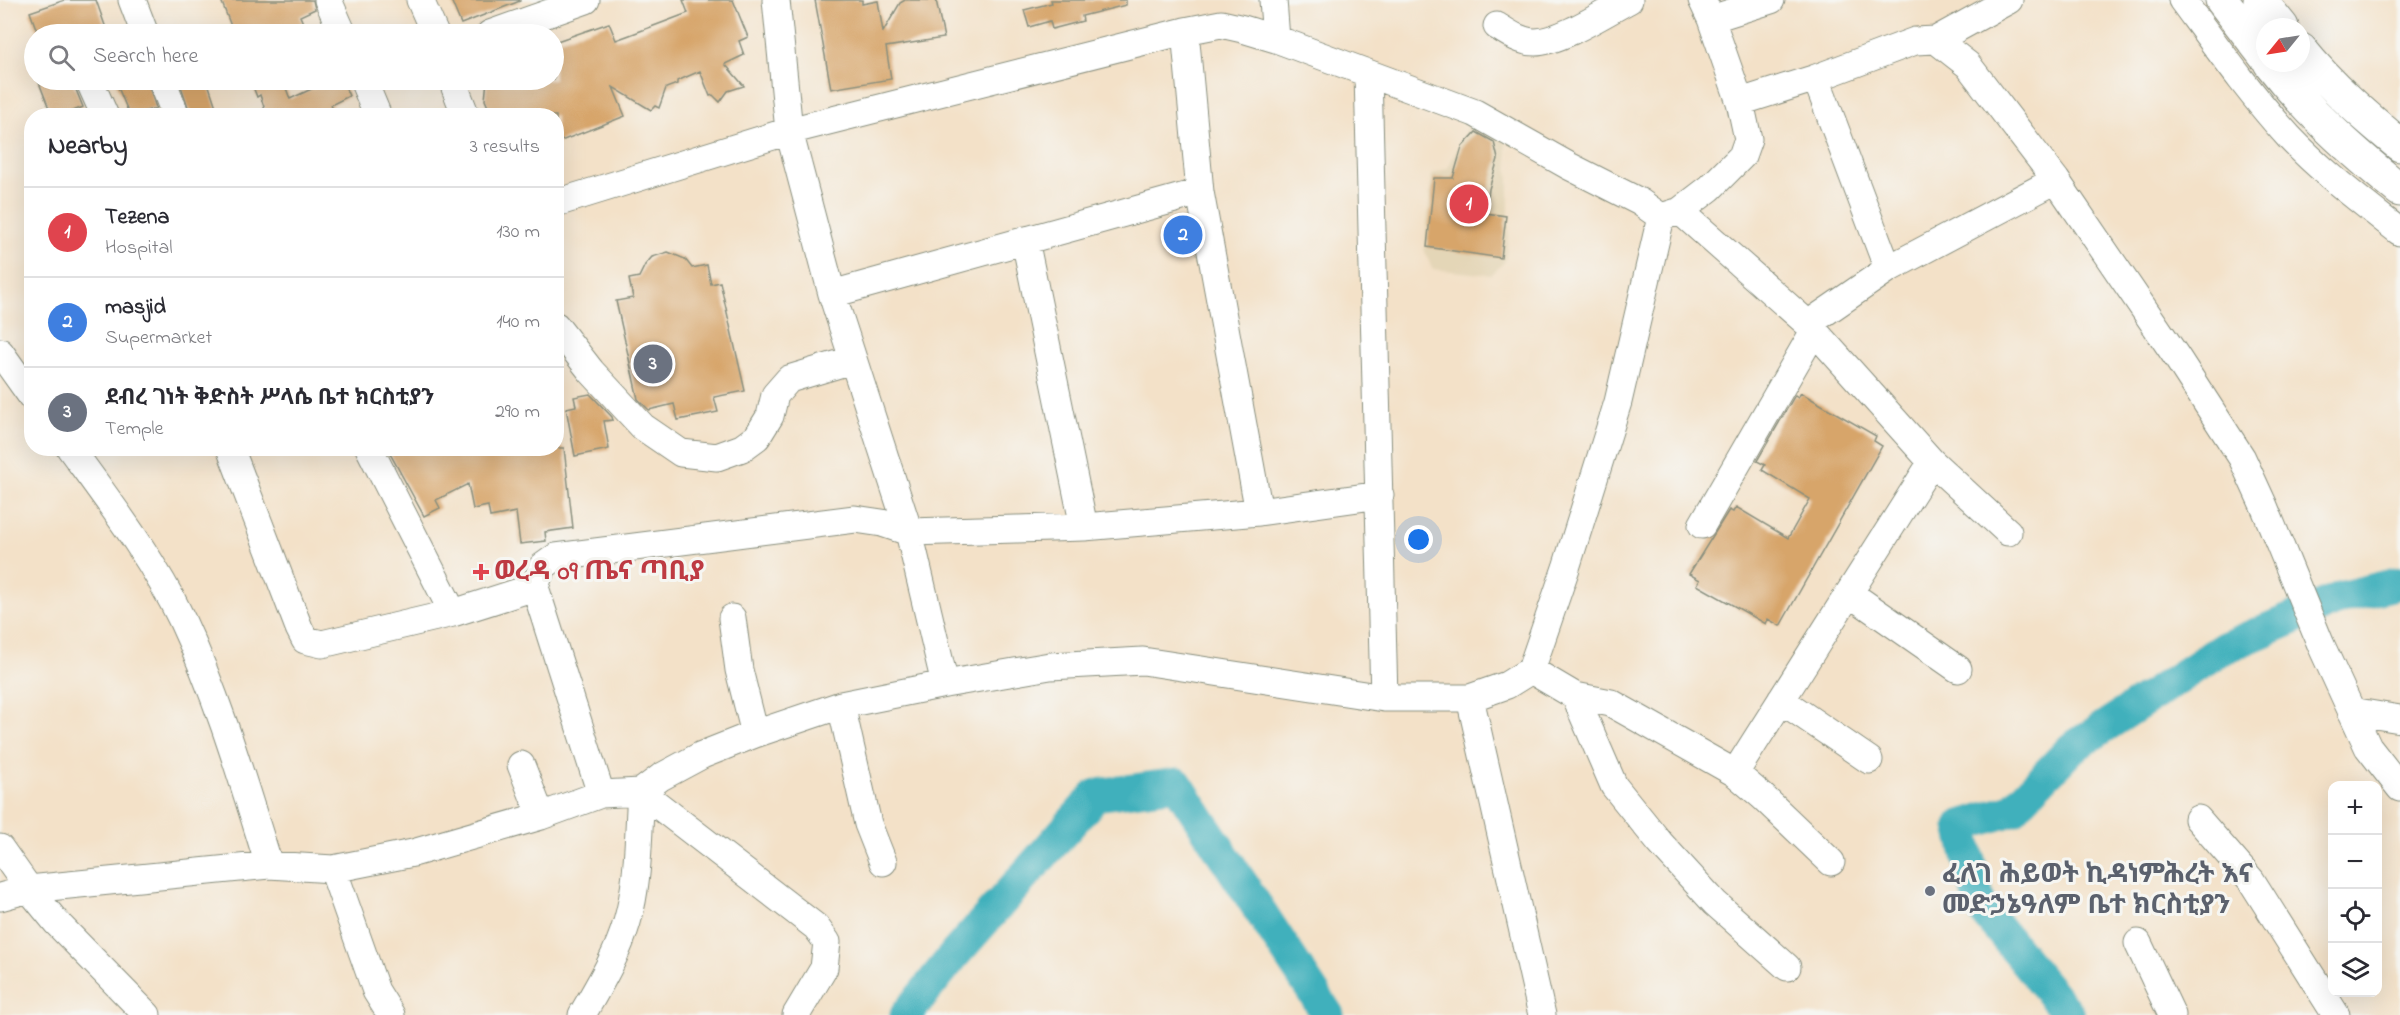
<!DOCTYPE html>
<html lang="en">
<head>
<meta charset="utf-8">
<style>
  body { margin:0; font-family:"Indie Flower","Noto Sans Ethiopic",sans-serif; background:#f2f2f3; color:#2b2b33 }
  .controls { position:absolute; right:18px; bottom:18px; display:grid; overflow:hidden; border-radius:12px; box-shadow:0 6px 24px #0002 }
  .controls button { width:54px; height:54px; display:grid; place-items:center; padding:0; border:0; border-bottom:2px solid #e1e1e2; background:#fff; color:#2b2b33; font:30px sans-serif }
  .compass { position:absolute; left:2256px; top:18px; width:54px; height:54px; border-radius:50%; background:#fff; box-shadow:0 6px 24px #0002; rotate:240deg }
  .you { position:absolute; left:1419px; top:540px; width:21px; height:21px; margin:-15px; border:4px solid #fff; border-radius:50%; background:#1a73e8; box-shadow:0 0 0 9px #1a73e833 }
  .badge { display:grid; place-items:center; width:39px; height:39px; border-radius:50%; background:#2563eb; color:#fff; font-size:20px; font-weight:700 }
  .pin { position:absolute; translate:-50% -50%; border:3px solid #fff; box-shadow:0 2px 6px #0006 }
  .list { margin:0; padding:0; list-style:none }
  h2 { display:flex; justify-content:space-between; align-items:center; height:78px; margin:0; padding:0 24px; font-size:26px }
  h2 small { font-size:20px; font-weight:400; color:#7c7c81 }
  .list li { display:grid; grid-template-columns:39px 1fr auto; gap:18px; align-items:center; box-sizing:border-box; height:90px; padding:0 24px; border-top:2px solid #e1e1e2 }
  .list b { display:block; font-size:22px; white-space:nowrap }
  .list p { margin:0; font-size:20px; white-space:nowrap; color:#7c7c81 }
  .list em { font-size:20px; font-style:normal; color:#7c7c81 }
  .icon { flex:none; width:33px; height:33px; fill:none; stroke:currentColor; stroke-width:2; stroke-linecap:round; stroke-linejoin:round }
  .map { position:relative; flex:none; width:2400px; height:1015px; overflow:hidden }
  .search { position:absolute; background:#fff; box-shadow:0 6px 24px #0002; left:24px; top:24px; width:540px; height:66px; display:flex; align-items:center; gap:15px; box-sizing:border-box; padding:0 21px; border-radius:33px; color:#7c7c81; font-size:22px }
  .panel { position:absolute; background:#fff; box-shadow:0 6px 24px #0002; left:24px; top:108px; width:540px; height:348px; border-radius:24px }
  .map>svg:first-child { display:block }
  .built { fill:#e4d6b7 }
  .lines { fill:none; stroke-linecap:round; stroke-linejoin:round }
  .river { stroke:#41b0bc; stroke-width:33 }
  .building { fill:#d7a56b }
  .minor-casing { stroke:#898f7e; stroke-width:29 }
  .highway-casing { stroke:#898f7e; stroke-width:35 }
  .minor { stroke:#fff; stroke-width:27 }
  .highway { stroke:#fff; stroke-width:33 }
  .health-dot { fill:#e0444e; stroke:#f6f6f2; stroke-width:2 }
  .worship-dot { fill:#6b7280; stroke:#f6f6f2; stroke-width:2 }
  .labels { text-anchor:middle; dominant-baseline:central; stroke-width:6; stroke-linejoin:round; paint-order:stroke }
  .health-label { font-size:27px; font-weight:bold; fill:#be3a42; stroke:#f6f6f2; text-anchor:start }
  .worship-label { font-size:27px; font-weight:bold; fill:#5b616d; stroke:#f6f6f2; text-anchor:start }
</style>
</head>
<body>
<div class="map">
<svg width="2400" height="1015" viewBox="0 0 2400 1015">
  <rect width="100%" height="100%" fill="#f6f6f2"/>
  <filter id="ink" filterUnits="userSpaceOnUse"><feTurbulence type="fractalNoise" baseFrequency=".0167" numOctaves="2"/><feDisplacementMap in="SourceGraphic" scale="12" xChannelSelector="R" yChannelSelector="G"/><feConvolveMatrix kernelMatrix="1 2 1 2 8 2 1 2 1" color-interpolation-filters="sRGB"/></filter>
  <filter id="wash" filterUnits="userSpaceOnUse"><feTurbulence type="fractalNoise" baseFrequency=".008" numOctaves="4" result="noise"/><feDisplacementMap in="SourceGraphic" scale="24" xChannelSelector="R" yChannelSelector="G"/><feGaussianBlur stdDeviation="1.35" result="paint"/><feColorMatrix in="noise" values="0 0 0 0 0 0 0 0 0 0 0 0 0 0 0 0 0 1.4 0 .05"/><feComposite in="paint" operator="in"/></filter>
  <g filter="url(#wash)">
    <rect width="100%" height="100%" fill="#f3e1c8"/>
    <path class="built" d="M1473,116L1505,133L1509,180V229L1505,261L1491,275L1432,269L1424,249L1432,174L1448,168Z"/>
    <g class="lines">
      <path class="river" d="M906,1015L955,954L1096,795L1177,784L1328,1015
        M2069,1015L1980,906L1961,826L2012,810L2072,748L2224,648L2343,597L2400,583"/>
    </g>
    <g id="blocks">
      <path class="building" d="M65,0H96L108,34H38L30,12Z
        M221,0H313L315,9L300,16L303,23L278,34H234Z
        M451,0H520V1L461,24Z
        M683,0H733L748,37L739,41L744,55L725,64L744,86L728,91L720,102L713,95L710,96L700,71L677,81V84L666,88L659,108L655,106L651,110L613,87L625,116L556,143V116H492L485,100L487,80H554V42L609,23L616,40L627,36L688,13Z
        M815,0H862V4L878,1L883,32L900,3L905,0H936L944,38L886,47L891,79L831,89Z
        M1051,0H1126V5L1082,16L1083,21L1052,29L1050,21L1029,27L1024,10L1052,3Z
        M38,80H72L83,107L61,116H52Z
        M115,80H147L156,108L130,116Z
        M179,80H207L219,116H191Z
        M264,80H283L290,99L320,85L321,87L342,80L349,96L331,105L336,116H267L260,95L257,97L252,84Z
        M1476,132L1494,142L1498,159L1489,189L1486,213L1506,216L1501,258L1427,247L1434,178H1453L1462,147Z
        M668,252L685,259L692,268L707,265L711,284L720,282L745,391L714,397L718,412L678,420L674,404L649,410L638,399L616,301L633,298L629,279L639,277L645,265L652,257Z
        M1801,393L1876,436L1874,441L1882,446L1780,626L1768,619L1766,624L1697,585L1700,580L1689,574L1729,510L1733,512L1736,507L1788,538L1810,499L1762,470L1765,465L1757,461L1795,395L1798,397Z
        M590,394L612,417L613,420L604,421L609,449L575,456L566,408L576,406L574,397Z
        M387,448H502L503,452L534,448H564L573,528L545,532L546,541L520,544L516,512L490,517L488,506L473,509L468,484L436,500L440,508L424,516Z"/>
    </g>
  </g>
  <g filter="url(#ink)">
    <use href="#blocks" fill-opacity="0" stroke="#898f7e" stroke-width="1.5"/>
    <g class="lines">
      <g class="minor-casing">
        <path id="minor" d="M132,0L145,34
          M328,0L343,34
          M420,0L435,34
          M776,0L789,131L832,294L909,532L945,684
          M1273,0L1276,39
          M2182,0C2216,46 2250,94 2289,137C2322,172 2362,202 2400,232
          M1711,19L1771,0
          M1497,26C1508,33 1521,42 1535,42C1560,42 1606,12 1629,0
          M1185,31L1200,192L1259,512
          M490,34L586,0
          M1936,40L2009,0
          M1368,74L1384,698
          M1816,78L1888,269
          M89,80L105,116
          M162,80L176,116
          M363,80L378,116
          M452,80L466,116
          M1740,102L1816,78L1915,41L1936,40L1968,65L2056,180L2176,356L2242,458L2264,506L2321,645L2368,747L2400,788
          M556,203L789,131L1185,31L1221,24L1243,29L1276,39L1475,113L1569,166L1640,202L1661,217
          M1680,211L1808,324L1932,462L2008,532
          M1025,240L1084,527
          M832,294L1200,192
          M1808,324L1888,269L2056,180
          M556,326L591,371L643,427L681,453L717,457L742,448L757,437L770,416L775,395L789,379L852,360
          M0,352L32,397
          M70,448C110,503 153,559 182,620C219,699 243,782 269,865
          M230,448L299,628L305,640L322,644L453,613L535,587
          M369,448L453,613
          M1702,525L1814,331
          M1849,593L1958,669
          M732,618L739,670L755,734
          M1531,670L1575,696L1611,703L1735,773L1763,797L1831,862
          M1575,696L1614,786L1660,843L1715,903L1787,967
          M1470,698L1542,1015
          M1781,700L1869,760
          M841,705L868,824L883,862
          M2351,711L2400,719
          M521,765L541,816
          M1735,773L1932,462
          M601,794L535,587L542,567L556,557L855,519L882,523L909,532L1084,527L1259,512L1380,495
          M2198,819L2251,880L2336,1015
          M0,848L29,889L56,922L147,1015
          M333,869L376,991L391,1015
          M0,897L29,889L269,865L333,869L413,853L541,816L601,794L641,792L816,927L827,942L824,968L796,1015
          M2138,943L2172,1015
          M582,1015C599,985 617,956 627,922C639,882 638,835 641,792L661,777L702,755L755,734L841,705L945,684L1050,666L1143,661L1384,698H1470L1507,685L1531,670L1566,568L1618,402L1661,217L1680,211L1710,188L1742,156L1748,139L1740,102L1711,19L1702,0"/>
      </g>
      <g class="highway-casing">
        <path id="highway" d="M2222,0L2265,56
          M2260,0L2282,27
          M2301,50C2330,86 2365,116 2400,145
          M2270,63C2308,112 2352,151 2400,190"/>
      </g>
      <use href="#minor" class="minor"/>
      <use href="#highway" class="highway"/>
    </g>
  </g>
  <path class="health-dot" d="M478 563h6v6h6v6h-6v6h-6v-6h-6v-6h6z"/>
  <circle class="worship-dot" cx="1930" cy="891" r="6"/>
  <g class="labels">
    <g class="health-label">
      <text x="494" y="572">ወረዳ 09 ጤና ጣቢያ</text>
    </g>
    <g class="worship-label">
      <text x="1942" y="875">ፈለገ ሕይወት ኪዳነምሕረት እና<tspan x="1942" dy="31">መድኃኔዓለም ቤተ ክርስቲያን</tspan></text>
    </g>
  </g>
</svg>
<div class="controls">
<button>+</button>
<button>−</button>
<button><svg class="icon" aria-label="locate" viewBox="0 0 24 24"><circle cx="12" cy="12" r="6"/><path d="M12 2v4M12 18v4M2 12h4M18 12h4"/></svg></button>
<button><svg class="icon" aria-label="layers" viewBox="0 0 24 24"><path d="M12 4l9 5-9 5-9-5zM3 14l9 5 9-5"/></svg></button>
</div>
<svg class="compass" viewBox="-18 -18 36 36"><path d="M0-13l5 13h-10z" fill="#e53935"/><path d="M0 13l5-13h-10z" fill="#7c7c81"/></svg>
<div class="you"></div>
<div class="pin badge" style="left:1469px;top:204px;background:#e0444e">1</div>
<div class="pin badge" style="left:1183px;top:235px;background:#3f7fe0">2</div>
<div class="pin badge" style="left:653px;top:364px;background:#6b7280">3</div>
<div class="search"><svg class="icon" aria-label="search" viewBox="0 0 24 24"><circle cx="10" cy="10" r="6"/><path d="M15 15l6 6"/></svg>Search here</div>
<section class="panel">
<h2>Nearby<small>3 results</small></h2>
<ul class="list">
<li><span class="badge" style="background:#e0444e">1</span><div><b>Tezena</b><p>Hospital</p></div><em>130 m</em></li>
<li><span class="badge" style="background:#3f7fe0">2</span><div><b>masjid</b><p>Supermarket</p></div><em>140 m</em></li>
<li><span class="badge" style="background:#6b7280">3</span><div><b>ደብረ ገነት ቅድስት ሥላሴ ቤተ ክርስቲያን</b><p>Temple</p></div><em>290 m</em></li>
</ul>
</section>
</div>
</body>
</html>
